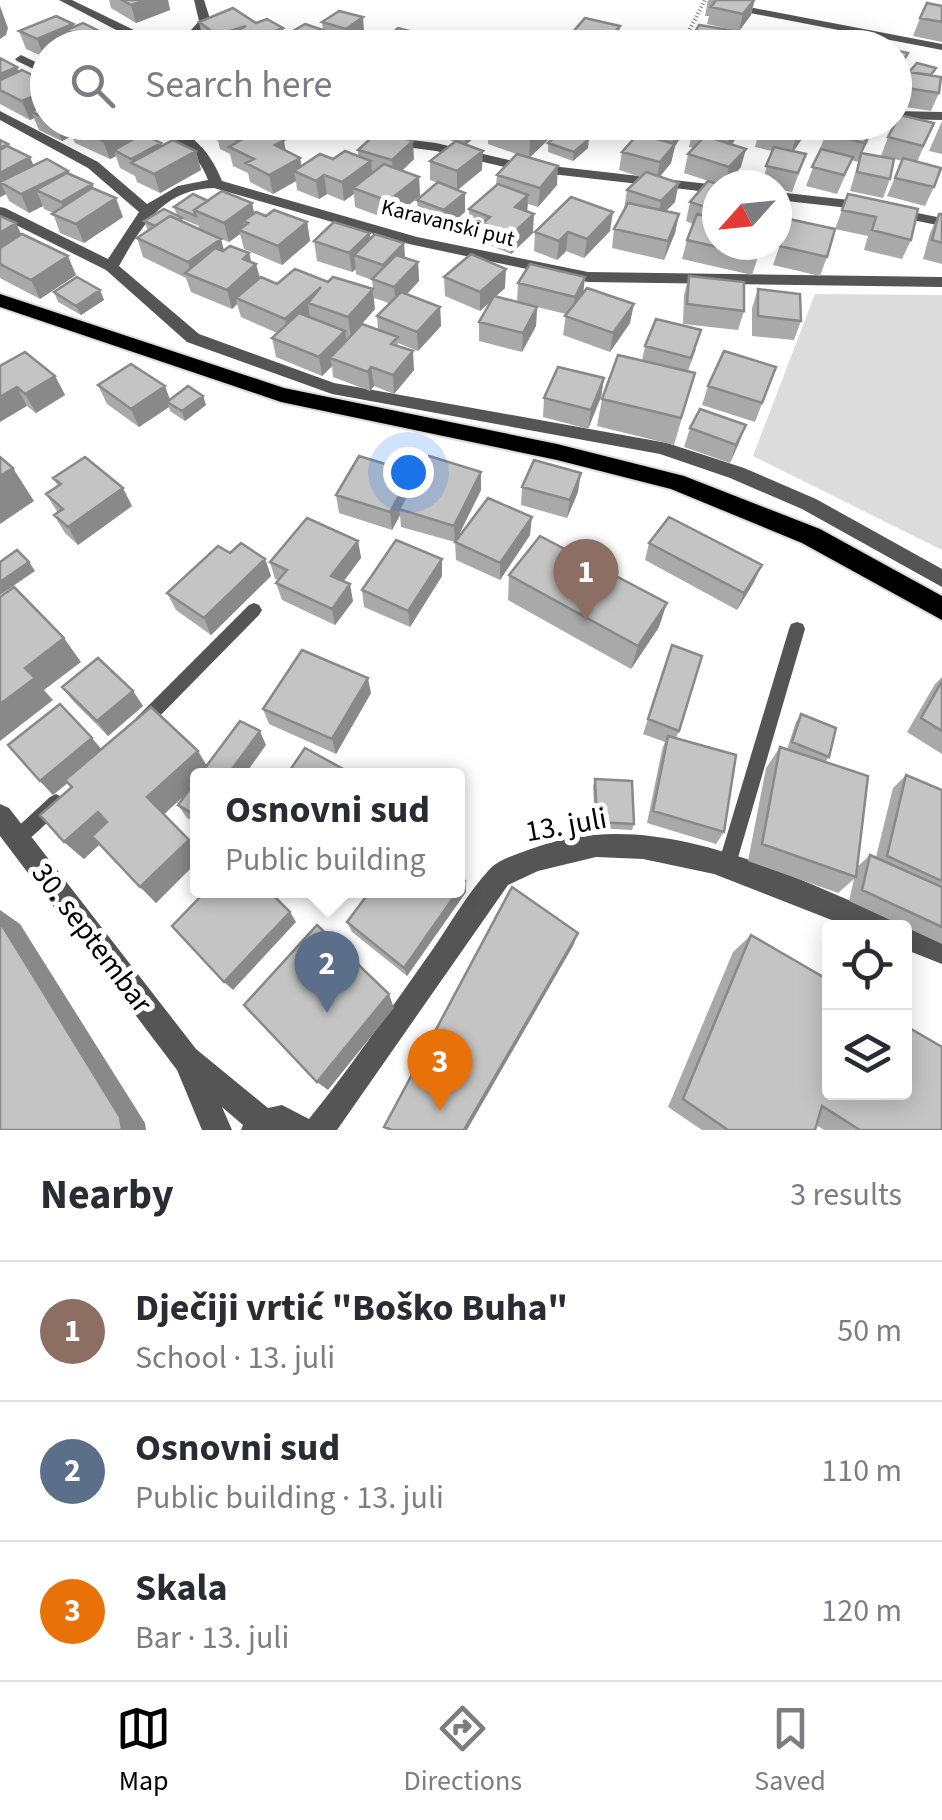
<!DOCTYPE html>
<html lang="en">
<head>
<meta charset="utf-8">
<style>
  body { margin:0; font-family:"Source Sans 3",sans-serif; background:#f7f7f7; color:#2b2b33 }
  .controls { position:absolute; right:30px; bottom:30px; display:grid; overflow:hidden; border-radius:10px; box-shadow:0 5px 25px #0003 }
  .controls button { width:90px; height:90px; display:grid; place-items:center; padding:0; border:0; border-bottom:2px solid #e1e1e2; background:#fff; color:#2b2b33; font:50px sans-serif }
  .compass { position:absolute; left:702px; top:170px; width:90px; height:90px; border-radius:50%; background:#fff; box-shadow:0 5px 25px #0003; rotate:243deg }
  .you { position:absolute; left:408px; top:472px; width:35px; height:35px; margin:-25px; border:8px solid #fff; border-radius:50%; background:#1a73e8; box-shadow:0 0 0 15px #1a73e833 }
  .badge { display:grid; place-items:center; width:65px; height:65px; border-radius:50%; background:#000; color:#fff; font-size:32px; font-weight:700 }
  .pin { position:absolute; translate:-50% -82px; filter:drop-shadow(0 2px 5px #0008) }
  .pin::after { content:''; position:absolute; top:52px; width:35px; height:30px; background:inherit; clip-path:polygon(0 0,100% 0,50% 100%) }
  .popup { position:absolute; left:190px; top:768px; width:275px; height:130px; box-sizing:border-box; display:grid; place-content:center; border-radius:10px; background:#fff; filter:drop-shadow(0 2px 8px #0005); font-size:32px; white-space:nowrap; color:#7c7c81 }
  .popup b { font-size:38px; color:#2b2b33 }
  .popup::after { content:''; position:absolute; left:50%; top:100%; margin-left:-20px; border:20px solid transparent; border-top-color:#fff }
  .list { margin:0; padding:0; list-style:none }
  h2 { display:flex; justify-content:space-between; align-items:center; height:130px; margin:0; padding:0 40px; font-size:42px }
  h2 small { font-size:32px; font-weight:400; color:#7c7c81 }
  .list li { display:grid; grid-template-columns:65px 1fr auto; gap:30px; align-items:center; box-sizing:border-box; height:140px; padding:0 40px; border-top:2px solid #e1e1e2 }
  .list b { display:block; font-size:38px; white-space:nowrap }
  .list p { margin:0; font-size:32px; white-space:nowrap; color:#7c7c81 }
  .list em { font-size:32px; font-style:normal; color:#7c7c81 }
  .icon { flex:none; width:55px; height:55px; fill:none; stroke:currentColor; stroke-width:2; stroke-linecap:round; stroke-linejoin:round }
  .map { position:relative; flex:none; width:942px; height:1130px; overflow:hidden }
  .search { position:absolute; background:#fff; box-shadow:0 5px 25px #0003; left:30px; right:30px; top:30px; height:110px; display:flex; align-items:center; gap:25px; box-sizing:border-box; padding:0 35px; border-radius:55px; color:#7c7c81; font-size:38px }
  .sheet { height:550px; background:#fff }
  nav { display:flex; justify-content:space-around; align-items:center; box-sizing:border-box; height:140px; border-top:2px solid #e1e1e2; background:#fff; font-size:28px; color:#7c7c81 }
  nav a { display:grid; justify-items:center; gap:5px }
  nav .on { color:#000 }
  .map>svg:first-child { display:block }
  .green { fill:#dcdcdc }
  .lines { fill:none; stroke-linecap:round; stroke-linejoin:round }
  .primary-casing { stroke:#dbdbdb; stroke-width:4 }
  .path { stroke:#777; stroke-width:4; stroke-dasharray:1 2.5; stroke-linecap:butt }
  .service { fill:#555; fill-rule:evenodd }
  .minor { fill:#555; fill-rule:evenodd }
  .tertiary { fill:#555; fill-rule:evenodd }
  .primary { fill:#000; fill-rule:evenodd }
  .wall { fill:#a9a9a9; fill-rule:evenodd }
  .shaded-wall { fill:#898989 }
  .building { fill:#c4c4c4; stroke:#898989; stroke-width:2.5 }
  .labels { text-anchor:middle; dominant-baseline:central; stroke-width:10; stroke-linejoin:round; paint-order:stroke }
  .far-street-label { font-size:22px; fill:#000; stroke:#fff }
  .near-street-label { font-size:30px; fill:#000; stroke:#fff }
</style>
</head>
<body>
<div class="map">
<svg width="942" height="1130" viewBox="0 0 942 1130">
  <rect width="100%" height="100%" fill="#fff"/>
  <path class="green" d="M815,294L942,295V550L753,456Z"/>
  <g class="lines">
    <g class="primary-casing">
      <path id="primary" d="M0,294L284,388L557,444L684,476L820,529L942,596V620L802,543L671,489L557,460L281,402L0,307Z"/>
    </g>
    <path class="path" d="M680,48L705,0"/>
    <path class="service" d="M254,603L259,605L262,610L259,615L148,728L142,731L136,728L134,723L136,718L249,605Z
      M797,622L803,624L805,629L735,868L733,875L726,877L719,875L717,868L789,629L791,624Z
      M56,794L62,797L65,803L62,809L24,844L18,847L12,844L9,838L12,832L50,797Z"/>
    <path class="minor" d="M194,0H204L211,22L187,48H175L199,21Z
      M728,3L942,44V50L724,8L723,6Z
      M21,55L48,68V76L17,61L15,59Z
      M0,111L98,162L147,204L178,186L208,180C196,147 172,140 146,122C183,122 209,147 222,181L417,237L588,272L942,277V287L588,282L409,244L214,188C163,189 141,227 119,266L199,334L334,383L667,443L744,468L816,499L942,569V587L802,509L730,478L660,454L332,394L187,342L106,270L0,217V207L5,208L108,259L139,212L88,168L0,120Z
      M388,137L436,143L517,162L717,185V193L517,170L436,151L383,144L381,141Z
      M777,192L858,201L942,218V226L858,209L777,200Z"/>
    <path class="tertiary" d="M59,0H72L171,48L141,43Z
      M894,111L942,112V120L894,119Z
      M0,804L9,808L196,1049L268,1108L282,1105L309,1119C354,1063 394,1004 435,946C452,921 468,893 488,871C497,860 515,855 528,850C651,802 780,872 893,919L896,926L904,923L942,938V964L904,949V928H852L714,874L643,859L596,857L538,871L508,885L337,1130H241L243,1125L222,1107L232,1130H202L177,1070L0,836Z"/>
    <use href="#primary" class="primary"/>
  </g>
  <path class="wall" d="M109,0H168L170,10L136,23L111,8Z
    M708,0H755L751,15L739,31L707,24L709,16H705Z
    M942,6V42L913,36L920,18Z
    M363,17L364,35L348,46L330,41L331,48H242V46L214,48L203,40L199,22L256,23L284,36L323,30L322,22Z
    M74,27L105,34L109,48H48V56L44,57L26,49L19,31Z
    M735,31L732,48H689L690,40Z
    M572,33L618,43L614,48H565L571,41Z
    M421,34V43L416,48H351L384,44V40Z
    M894,50L908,53L901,71L894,82Z
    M0,58L17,67L19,72L48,83V122H118L130,141L196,151L201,170L160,193L137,182L135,176L120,168L116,156L110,159L75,143L72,136L62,141L39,130L34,118L30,120L0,104Z
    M909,72L933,76L939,93L931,111L899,106L902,90Z
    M942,121V154L929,151Z
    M188,122H265L268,133L286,151L300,158L301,166L333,159L358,156V150L414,159L402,171L419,177L420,196L390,220L355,207L354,194L344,201L327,194L319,199L297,190L296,181L273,194L250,182L248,173L233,166L230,154L220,149L218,141L206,135L204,129Z
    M382,122H417L408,133L382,127Z
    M438,122H486V128L466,145L482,170L458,190L465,193V212L445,229L418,219L417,200L438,183L430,180V161L455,142L438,136Z
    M492,122H572L568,131L588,148L573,161L548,152V143L562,132L550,130L549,139L529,158L557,185L538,207L528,204L527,212L533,233L511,254L483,242V234L469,228V209L496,186L497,175L525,157L488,144V125Z
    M641,122H687L685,131L675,146L671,163L660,177L675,202L666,211L679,214L675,233L664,260L612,248L614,229L624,209L627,190L640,177L619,170L622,152L639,134Z
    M934,123L917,162L934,187L925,206L887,196L902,161L894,159L890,179L883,198L850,191L860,156L857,162L852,160L837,194L806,186L826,133L868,141L862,153L881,156L888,137Z
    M693,128L738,135L732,144L741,167L726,185H721L684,173L688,154L694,148L689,147Z
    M760,128L804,136L794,151L806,154L792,192L777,189V185H761L772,151L755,147Z
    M0,140L10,147L30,157L33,165L68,171L69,173L92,184L93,188L123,217L84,243L60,233L53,213L44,209L43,206L29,213L9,201L6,194L0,197Z
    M717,185V245H762L752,275L682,259L687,240L693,224L686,221L690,202Z
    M848,194L911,240L902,259L864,250L868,236L835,229Z
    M208,201L252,203L254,213L307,222L310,241L282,265L244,249L240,234L229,242L221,239L224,251L256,264L260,278L375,309L351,336L378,330L377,316L389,303L374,298L372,280L356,274V269L352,272L317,261L314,241L370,233V239L404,243L405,258L418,262L419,281L407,294L440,307L441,326L418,351L398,343V346L414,370L394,394L374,386L370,391L333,377L332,366L322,376L276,357L272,338L277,333L241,317L237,304L232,309L191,292L186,278L143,257L137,238L148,231L144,221L177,215L174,207ZM182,219L199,226V229L183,222Z
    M939,214H942V264L923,259L930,233Z
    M0,216L21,234L76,275L40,299L0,278Z
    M789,219L827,257L820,276L773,265Z
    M610,231L584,258L566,251L557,260L534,251L535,232Z
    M689,276L744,311L738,330L683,324L684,295Z
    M444,277L505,288L496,296L517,302L518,283L583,293L630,323L610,352L563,335L566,314L537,307L536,326L522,352L479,341V322L491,301L480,311L445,296Z
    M758,289L801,321L794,340L752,336V308Z
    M100,290L104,300L81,315L58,302L54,292Z
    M645,346L696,349L688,371L695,373L674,445L597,426L602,399L642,361Z
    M0,366L55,376L65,395L36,413L27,406Z
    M776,367L755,422L702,405L708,386Z
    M604,378L601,397L588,429L543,417L544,398Z
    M98,385L170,400L203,396L206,405L185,421L170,411L169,407L139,427L107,404Z
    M746,425L730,463L684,447L690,428Z
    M481,472V490L455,542L530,535L500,580L456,560L455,542L401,527L400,515L392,530L339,513L336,495Z
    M53,478L132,506L78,545L65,533L54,515L58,513L46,494L58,486Z
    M522,487L578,492L567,518L521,505Z
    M358,541L361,558L343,581L353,601L335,625L282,600L276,583L278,580L275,579L270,562Z
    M649,543L754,582L737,610L645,560Z
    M230,553L265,559L271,576L211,635L176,610L167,593Z
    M509,575L659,627L631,669L508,600Z
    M442,576L410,627L364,607L362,590Z
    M672,645L679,731L676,738L724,832L716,844L647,823L662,750L665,742L643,734Z
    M942,677V754L907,732L935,684Z
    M62,687L133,691L143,706L108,736L74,702Z
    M371,693L336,754L269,724L263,709Z
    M801,714L829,757L825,762L858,866L870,855L876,857L893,788L906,775L942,790V944L849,901L854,879L838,893L748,861L766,768L780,747L787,749L796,722Z
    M266,745L197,776V823L187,818L178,805L186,794L164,814L197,850V862L156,903L100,844L84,859L64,842L72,787L68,783L53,795L40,781L101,750L207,766Z
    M595,779L634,824L632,830L595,828L593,786Z
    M465,881L466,892L407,976L352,932L347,922Z
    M751,935L942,1130H824L816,1125L815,1130H702L668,1107L733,952Z"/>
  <path class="shaded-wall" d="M146,0H168L170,10L136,23L131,5Z
    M754,0L751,15L739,31L743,14Z
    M0,6L8,28L6,35L0,39Z
    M363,17L364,35L348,46L346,29Z
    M73,24L79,41L72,33L66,30L71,45L50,42L52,48H48V56L44,57L37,39Z
    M246,26L239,30L242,46L220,48L217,35Z
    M620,26L618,43L614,48H607V41Z
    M283,28L285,39L281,38L283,47L256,48L255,39Z
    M329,32L331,48H306V46Z
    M105,34L109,48H71Z
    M421,34V43L416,48H407V46Z
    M908,53L901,71L894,82L900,66Z
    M17,67L24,85L0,90V74Z
    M48,90V111L31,112L34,118L30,120L22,101Z
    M55,122H96L68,125L72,136L62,141Z
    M110,122H118L120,131L125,128L131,147L114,150L116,156L110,159L103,141Z
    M408,122H417L408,133Z
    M470,122H486V128L465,145V127Z
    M549,122H551L549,139L529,158L530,139Z
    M682,122H687L685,131L675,146L671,163L656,181L660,162L672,147L675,131Z
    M738,122H741L738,135L725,156L729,137Z
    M806,122H808L804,136L790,156L796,138Z
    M875,122L868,141L857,162L864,143Z
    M266,123L269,141L239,152L237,140Z
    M589,139L588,148L573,161L574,152Z
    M284,140L287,159L275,145Z
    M413,141L414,159L393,179L392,160Z
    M161,143L166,162L133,164L131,159Z
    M746,149L741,167L725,185L729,167Z
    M196,151L201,170L160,193L154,174Z
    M483,151L482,170L457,190V171Z
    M30,157L38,176L0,182L6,194L0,197V173Z
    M300,158L303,175L294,171L296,181L273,194L269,175Z
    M371,161L373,180L353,188L354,194L344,201L342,182Z
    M558,166L557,185L538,207L540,188Z
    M68,171L75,190H36L43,206L29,213L21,194Z
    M324,175L327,194L319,199L316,181Z
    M419,177L420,196L390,220L388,201Z
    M679,183L675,202L657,220L661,201Z
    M92,184L99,203L68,221L61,202Z
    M465,193V212L445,229L444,210Z
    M528,195L527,214L515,207Z
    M786,197L780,216L777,220V208Z
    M116,198L123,217L84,243L76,224Z
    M252,203L256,222L248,223L243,221L245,230H239L240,234L229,242L224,223Z
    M613,212L610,231L584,258L587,239Z
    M534,214L533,233L511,254V235Z
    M679,214L675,233L664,260L668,241Z
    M307,222L310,241L282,265L278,246Z
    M16,223L29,251L0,264V233Z
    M568,232L566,251L557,260L559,241Z
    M370,233L372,252L354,255L356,269L352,272L349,253Z
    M221,239L226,258L192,276L188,262Z
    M404,243L405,262L384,284L383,265Z
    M249,253L253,267L256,264L261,283L236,298L237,304L232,309L227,290L243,259Z
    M68,256L76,275L40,299L31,280Z
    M418,262L419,281L396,306L394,287Z
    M506,269L505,288L480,311V292Z
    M585,277L583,296L572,316L575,297Z
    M321,287L308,303L310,319L289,338L285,319Z
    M373,289L375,309L351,336L348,317Z
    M100,290L104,300L81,315L76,306Z
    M634,304L630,323L610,352L613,333Z
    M440,307L441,326L418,351L417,332Z
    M537,307L536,326L522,352L523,333Z
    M345,331L348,350L330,358L332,366L322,376L319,357Z
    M413,351L414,370L394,394L393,375Z
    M371,367L374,386L370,391L368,372Z
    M55,376L65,395L36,413L25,394Z
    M604,378L601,397L588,429L591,410Z
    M165,386L172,405L167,402L169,407L139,427L131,409Z
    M17,387L27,406L0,422V397Z
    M203,396L206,405L185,421L182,411Z
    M746,425L739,443L730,463L736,445Z
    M13,468L34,501L0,524V476Z
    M412,472L414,490L399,509L400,515L392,530L390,512Z
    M481,472V490L455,543L454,526Z
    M581,473L578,492L567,518L570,500Z
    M123,488L132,506L78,545L68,527Z
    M532,517L530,535L500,580V563Z
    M358,541L361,558L335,593L331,576Z
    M265,559L271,576L211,635L204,618Z
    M442,559V576L410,627L408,611Z
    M29,562L35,571L0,595V582Z
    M762,565L754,582L737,610L744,593Z
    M350,584L353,601L335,625L332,609Z
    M667,603L659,627L631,669L638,646Z
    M64,638L81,662L44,690L53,700L0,741V704L25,668Z
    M368,678L371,693L336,754L332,739Z
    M133,691L143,706L108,736L97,721Z
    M260,731L266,745L244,776H227Z
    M92,738L104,752L53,795L40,781Z
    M198,751L210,771L206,776H197V784L162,816L147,797Z
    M98,812L115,830L84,859L64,842Z
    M189,840L197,850V862L156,903L140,887Z
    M465,881L466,892L407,976L404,968Z
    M0,910L20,924L145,1123L146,1130H122L0,922Z
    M290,912L296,922L233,990L224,982Z
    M578,933L573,946L467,1130H464Z
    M389,994L394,1008L328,1090L317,1082Z"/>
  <path class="building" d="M122,0H146L131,5Z
    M716,0H754L743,14L711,7Z
    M927,3L942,6V22L920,18Z
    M233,8L256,23L267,19L283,28L255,39L239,30L246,26L217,35L199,22Z
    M339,11L363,17L346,29L322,22Z
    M56,16L73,24L37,39L19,31Z
    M585,18L620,26L607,41L572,33Z
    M83,23L105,34L71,48H62L50,42L72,33L66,30Z
    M305,24L329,32L306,46L281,38Z
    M699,25L735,31L727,47L690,40Z
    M398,28L421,34L407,46L384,40Z
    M757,32L790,38L786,48H751Z
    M576,36L605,43L600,48L565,47Z
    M362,38L388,45L385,48H351Z
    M894,50L908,53L900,66L894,64Z
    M0,58L17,67L0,74Z
    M917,63L936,68L931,75L909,72Z
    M22,70L48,83V90L22,101L0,90V80Z
    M909,72L941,77L939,93L906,88Z
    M48,103V119L31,112Z
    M900,115L934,123L923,146L888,137Z
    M72,122H112L125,128L103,141L68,125Z
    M229,122H265L266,123L237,140L215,131Z
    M453,122H470L465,127Z
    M492,122H549L530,139L488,125Z
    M642,122H682L675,131Z
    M697,122H738L729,137L693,128Z
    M765,122H806L796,138L760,128Z
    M832,122H875L864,143L826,133Z
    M260,129L284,140L275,145L300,158L269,175L246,163L254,159L229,147Z
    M564,130L589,139L574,152L548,143Z
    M379,131L413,141L392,160L358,150Z
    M143,134L161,143L131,159L114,150Z
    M638,134L675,144L660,162L622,152Z
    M705,136L746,149L729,167L688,154Z
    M0,140L8,144L0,148Z
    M173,140L196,151L154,174L131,163Z
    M456,141L483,151L457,171L430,161Z
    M7,146L30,157L0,173V150Z
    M774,147L806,154L798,173L766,166Z
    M821,149L853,157L844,175L812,167Z
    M345,151L371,161L342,182L324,175L316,181L294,171L320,154L333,159Z
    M861,153L894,159L890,179L857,172Z
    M517,154L558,166L540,188L497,175Z
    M903,158L941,168L934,187L895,178Z
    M47,159L68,171L21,194L0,182Z
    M384,164L419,177L388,201L353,188Z
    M646,172L679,183L661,201L627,190Z
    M67,173L92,184L61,202L36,190Z
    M708,181L721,185H717V211L690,202Z
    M438,182L465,193L444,210L417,200Z
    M498,184L528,195L515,207L534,214L511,235L483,223L490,217L469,209Z
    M92,188L116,198L76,224L52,214Z
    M222,191L252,203L224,223L194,210Z
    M193,194L208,201L194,210L196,216L174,207Z
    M777,194L786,197L777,208Z
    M848,194L918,209L911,240L872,230L876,217L842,210Z
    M571,197L613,212L587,239L568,232L559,241L535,232Z
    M628,203L679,214L668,241L614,229Z
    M164,209L182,218L179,220L170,216L155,226L144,221Z
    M274,210L307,222L278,246L239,230L248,223L243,221L256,212L266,216Z
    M697,214L717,219V245H761L757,256L687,240Z
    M939,214H942V243L932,240Z
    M0,216L16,223L0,233Z
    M170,216L221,239L188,262L137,238Z
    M789,219L835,229L827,257L780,246Z
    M334,222L370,233L349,253L314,241Z
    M22,234L68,256L31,280L0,264V248Z
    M375,234L404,243L383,265L354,255Z
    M230,246L249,253L243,259L256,264L227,290L185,273L215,248L223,251Z
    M471,254L506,269L480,292L444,277Z
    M396,255L418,262L394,287L372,279Z
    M530,264L585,277L575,297L518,283Z
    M295,269L328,282L333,277L373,289L348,317L308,303L321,287L285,319L236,298L261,277L277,284Z
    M689,276L744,282V311L687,304Z
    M77,277L100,290L76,306L54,292Z
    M587,288L634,304L613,333L565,316Z
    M758,289L800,294L801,321L758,316Z
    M401,292L440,307L417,332L377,316Z
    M494,296L537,307L523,333L479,322Z
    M299,313L345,331L319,357L272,338Z
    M656,319L701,330L691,358L645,346Z
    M362,324L398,337L391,344L413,351L393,375L371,367L368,372L330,358Z
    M724,351L776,367L762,403L708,386Z
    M25,352L55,376L25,394L17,387L0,397V366Z
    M618,355L695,373L681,418L602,399Z
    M131,364L165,386L131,409L98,385Z
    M558,367L604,378L591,410L544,398Z
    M188,386L203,396L182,411L167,402Z
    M700,409L746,425L736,445L690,428Z
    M359,456L412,472L390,512L336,495Z
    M429,456L481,472L454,526L399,509Z
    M0,457L13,468L0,476Z
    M85,457L123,488L68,527L54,515L63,509L46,494L61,484L53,478Z
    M534,460L581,473L570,500L522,487Z
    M488,498L532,517L500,563L455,542Z
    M669,517L762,565L744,593L649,543Z
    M307,518L358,541L331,576L350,584L332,609L276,583L287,570L270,562Z
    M540,536L667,603L638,646L509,575Z
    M396,540L442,559L408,611L362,590Z
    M241,543L265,559L204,618L167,593L218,546L230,553Z
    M17,550L29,562L0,582V562Z
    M14,587L64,638L25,668L35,678L0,704V597Z
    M672,645L702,656L679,731L648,719Z
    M302,650L368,678L332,739L263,709Z
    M98,658L133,691L97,721L62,687Z
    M942,681V731L921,718Z
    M60,704L92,738L40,781L8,745Z
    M151,707L198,751L147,797L189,840L140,887L92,836L107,822L98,812L64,842L40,815L72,787L65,780Z
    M801,714L836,728L829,757L792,742Z
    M240,721L260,731L227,776H199Z
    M668,736L736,755L724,832L653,811Z
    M780,747L868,776L856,877L762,844Z
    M305,748L356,776H286Z
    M906,775L942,790V881L887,856Z
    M197,779V816L178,805Z
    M595,779L632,781L634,824L597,822Z
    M870,855L942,887V927L862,890Z
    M457,875L465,881L404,968L347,922L371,890H457Z
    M512,887L578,933L464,1130H392L384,1127Z
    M207,890H268L290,912L224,982L172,926Z
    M0,922L120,1117L122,1130H0Z
    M317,925L389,994L317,1082L244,1005Z
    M751,935L830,981V1092H904V1025L942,1047V1130H860L822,1106L815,1130H728L683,1099Z"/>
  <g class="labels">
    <g class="far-street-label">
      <text transform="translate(448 223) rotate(14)">Karavanski put</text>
    </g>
    <g class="near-street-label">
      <text transform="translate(566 825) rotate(-10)">13. juli</text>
      <text transform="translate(92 938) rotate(53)">30. septembar</text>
    </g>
  </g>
</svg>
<div class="controls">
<button><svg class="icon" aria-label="locate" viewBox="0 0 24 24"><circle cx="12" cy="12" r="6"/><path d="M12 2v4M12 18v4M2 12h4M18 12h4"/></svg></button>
<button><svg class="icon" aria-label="layers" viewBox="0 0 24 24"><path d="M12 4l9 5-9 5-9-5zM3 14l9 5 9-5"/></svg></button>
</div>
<svg class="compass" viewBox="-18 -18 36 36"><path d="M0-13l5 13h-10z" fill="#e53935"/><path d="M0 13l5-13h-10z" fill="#7c7c81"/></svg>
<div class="you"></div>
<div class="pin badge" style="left:586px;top:621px;background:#8d6e63">1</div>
<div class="pin badge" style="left:327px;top:1013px;background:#5c6f8a">2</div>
<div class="popup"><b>Osnovni sud</b>Public building</div>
<div class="pin badge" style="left:440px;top:1111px;background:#e8710a">3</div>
<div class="search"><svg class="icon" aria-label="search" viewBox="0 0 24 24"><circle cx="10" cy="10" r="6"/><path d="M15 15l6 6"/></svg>Search here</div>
</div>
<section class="sheet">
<h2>Nearby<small>3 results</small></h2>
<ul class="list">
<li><span class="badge" style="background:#8d6e63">1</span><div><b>Dječiji vrtić &quot;Boško Buha&quot;</b><p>School · 13. juli</p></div><em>50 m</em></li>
<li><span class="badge" style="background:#5c6f8a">2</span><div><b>Osnovni sud</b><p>Public building · 13. juli</p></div><em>110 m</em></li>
<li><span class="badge" style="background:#e8710a">3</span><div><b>Skala</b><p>Bar · 13. juli</p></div><em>120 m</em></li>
</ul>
</section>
<nav>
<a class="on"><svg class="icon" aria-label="map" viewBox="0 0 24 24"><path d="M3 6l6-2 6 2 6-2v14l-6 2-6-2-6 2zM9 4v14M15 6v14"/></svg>Map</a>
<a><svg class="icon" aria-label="directions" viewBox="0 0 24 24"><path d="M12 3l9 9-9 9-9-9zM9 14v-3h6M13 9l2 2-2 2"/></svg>Directions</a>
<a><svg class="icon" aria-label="saved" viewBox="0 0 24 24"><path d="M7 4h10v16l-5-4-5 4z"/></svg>Saved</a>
</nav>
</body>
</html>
